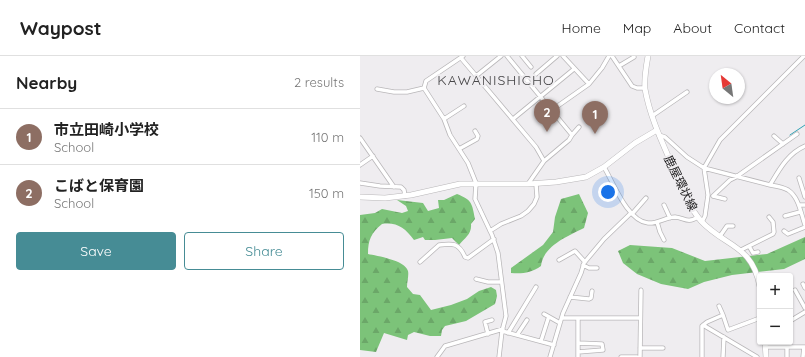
<!DOCTYPE html>
<html lang="en">
<head>
<meta charset="utf-8">
<style>
  body { margin:0; font-family:Quicksand,"Noto Sans JP",sans-serif; background:#f6f6f6; color:#222 }
  .controls { position:absolute; right:12px; bottom:12px; display:grid; overflow:hidden; border-radius:4px; box-shadow:0 1px 3px #0004 }
  .controls button { width:36px; height:36px; display:grid; place-items:center; padding:0; border:0; border-bottom:1px solid #e0e0e0; background:#fff; color:#222; font:20px sans-serif }
  .compass { position:absolute; left:349px; top:12px; width:36px; height:36px; border-radius:50%; background:#fff; box-shadow:0 1px 3px #0004; rotate:331deg }
  .you { position:absolute; left:248px; top:136px; width:14px; height:14px; margin:-10px; border:3px solid #fff; border-radius:50%; background:#1a73e8; box-shadow:0 0 0 6px #1a73e833 }
  .badge { display:grid; place-items:center; width:26px; height:26px; border-radius:50%; background:#468c95; color:#fff; font-size:13px; font-weight:700 }
  .pin { position:absolute; translate:-50% -33px; filter:drop-shadow(0 1px 2px #0008) }
  .pin::after { content:''; position:absolute; top:21px; width:14px; height:12px; background:inherit; clip-path:polygon(0 0,100% 0,50% 100%) }
  .list { margin:0; padding:0; list-style:none }
  h2 { display:flex; justify-content:space-between; align-items:center; height:52px; margin:0; padding:0 16px; font-size:17px }
  h2 small { font-size:13px; font-weight:400; color:#767676 }
  .list li { display:grid; grid-template-columns:26px 1fr auto; gap:12px; align-items:center; box-sizing:border-box; height:56px; padding:0 16px; border-top:1px solid #e0e0e0 }
  .list b { display:block; font-size:15px; white-space:nowrap }
  .list p { margin:0; font-size:13px; white-space:nowrap; color:#767676 }
  .list em { font-size:13px; font-style:normal; color:#767676 }
  .actions { display:flex; gap:8px; padding:12px 16px }
  .actions a { flex:1; padding:9px 0; border:1px solid #468c95; border-radius:4px; text-align:center; font-size:14px; color:#468c95 }
  .actions .main { background:#468c95; color:#fff }
  .map { position:relative; flex:none; width:445px; height:301px; overflow:hidden }
  header { display:flex; align-items:center; gap:24px; box-sizing:border-box; height:56px; padding:0 20px; background:#fff; border-bottom:1px solid #e0e0e0 }
  header strong { font-size:19px }
  nav { display:flex; gap:22px; margin-inline-start:auto; font-size:14px }
  main { display:flex }
  aside { flex:1; background:#fff }
  .map>svg:first-child { display:block }
  .forest { fill:url(#forest-firs) }
  .lines { fill:none; stroke-linecap:round; stroke-linejoin:round }
  .stream { stroke:#31a3b5; stroke-width:1 }
  .street-casing { stroke:#b9b7b9; stroke-width:5 }
  .secondary-casing { stroke:#b9b7b9; stroke-width:6 }
  .street { stroke:#fff; stroke-width:3.5 }
  .secondary { stroke:#fff; stroke-width:5 }
  .labels { text-anchor:middle; dominant-baseline:central; stroke-width:4; stroke-linejoin:round; paint-order:stroke }
  .street-label { font-size:12px; fill:#1a191a; stroke:#efedf0 }
  .quarter-label { font-size:14px; letter-spacing:1px; fill:#484749; stroke:#efedf0 }
</style>
</head>
<body>
<header>
<strong>Waypost</strong>
<nav><a>Home</a><a>Map</a><a>About</a><a>Contact</a></nav>
</header>
<main>
<aside>
<h2>Nearby<small>2 results</small></h2>
<ul class="list">
<li><span class="badge" style="background:#8d6e63">1</span><div><b>市立田崎小学校</b><p>School</p></div><em>110 m</em></li>
<li><span class="badge" style="background:#8d6e63">2</span><div><b>こばと保育園</b><p>School</p></div><em>150 m</em></li>
</ul>
<div class="actions"><a class="main">Save</a><a>Share</a></div>
</aside>
<div class="map">
<svg width="445" height="301" viewBox="0 0 445 301">
  <defs>
    <pattern id="forest-firs" width="22" height="20" patternUnits="userSpaceOnUse"><rect width="22" height="20" fill="#7cc379"/><path d="M5 1l3.5 6h-7zM16 11l3.5 6h-7z" fill="#6ba768"/></pattern>
  </defs>
  <rect width="100%" height="100%" fill="#efedf0"/>
  <path class="forest" d="M97,138C112,144 112,147 115,163L111,168C112,178 105,182 99,189L92,182L75,184H65L63,181L54,184C45,172 37,166 22,168C11,177 8,184 8,198C17,200 45,204 48,215C49,219 47,226 47,231L53,238L60,239L71,254L91,249L107,243L119,235L131,231L136,234L137,240L135,248L106,265L85,270L82,274L81,280H70L54,276L48,279L47,284L24,277L16,296L0,294V159L15,157L22,153L42,157L48,155L46,150L37,144L63,147L68,155L79,152L78,144H84Z
    M219,138L228,157L224,172C208,180 183,190 181,210C171,217 162,218 151,217V212L183,189L193,176L195,161L201,143Z
    M445,181V203L424,213L372,219L344,226L328,233L301,228L277,218L263,207L258,195L270,189L312,192L345,205L407,198Z"/>
  <g class="lines">
    <path class="stream" d="M430,79L445,69"/>
    <g class="street-casing">
      <path id="street" d="M103,0L66,25L64,32L84,63L90,79L108,107L116,127L115,143L132,179L138,197L146,260L142,275L139,301
        M147,0L212,79L209,84L184,105L168,128
        M162,0L171,11
        M203,0L229,28
        M252,0L272,30L277,32H285
        M101,2L176,91L184,105
        M259,10L274,1
        M176,18L197,0
        M116,20L141,0
        M17,33L34,36H47L64,32
        M192,54L229,28L242,12L249,0
        M292,60L327,36
        M84,63L104,50
        M153,63L214,13
        M212,79L219,71
        M299,79L305,81L327,101L344,112L410,129C419,114 428,97 445,90
        M414,80L423,88
        M0,82L34,131
        M99,93L117,83L118,80L115,75
        M0,109L13,100
        M244,111C253,126 268,166 288,167C297,168 306,161 315,161C325,162 327,168 338,161
        M344,112L360,84L444,0
        M439,122L445,141
        M0,127L20,130L41,131L44,134L45,140
        M410,129C416,130 423,131 428,134C439,141 441,158 445,169
        M353,140L370,124L376,121L437,78
        M353,140L365,143
        M304,149L310,162
        M439,149H445
        M272,158L286,142
        M425,160L440,156
        M297,166L300,176L304,184
        M342,166L345,160L348,139L344,112
        M130,175L141,168L161,160L168,155L174,148L177,141L176,128
        M424,175L428,178L445,171
        M360,180L367,170H373
        M389,190L393,197L398,196
        M381,194L413,178L414,176L413,166L409,161
        M199,204L215,195L225,206
        M60,206L79,189C93,187 99,187 105,201L108,202L134,183
        M223,209L229,212H237
        M116,223L128,226H141
        M443,228L445,232
        M435,234L445,252
        M210,241L229,243L231,242L232,235
        M184,258L200,267
        M363,259L368,274L400,262
        M202,262H280
        M430,265L445,256
        M343,269L397,301
        M142,275L194,289
        M148,277L176,231
        M128,278L125,266L132,264
        M157,279L167,264
        M181,285L188,263
        M406,291H445
        M280,292H303
        M218,296L243,294L242,288L218,287
        M77,301L85,290L143,273
        M190,301L203,257L221,217L224,207L244,183L271,157
        M218,301V262
        M261,301H277
        M280,301L281,234
        M342,301V270L347,266L363,259L359,250
        M363,301L364,281
        M427,301V291
        M443,301L444,291"/>
    </g>
    <g class="secondary-casing">
      <path id="secondary" d="M288,0C286,11 284,23 285,33C290,61 302,86 313,111C321,129 328,150 341,165C365,191 392,188 400,231
        M0,141L25,142L51,139L100,128H168L196,126L226,121L244,111L275,87L297,74
        M405,286L406,301"/>
    </g>
    <use href="#street" class="street"/>
    <use href="#secondary" class="secondary"/>
  </g>
  <g class="labels">
    <g class="street-label">
      <text transform="translate(321 127) rotate(64)">鹿屋環状線</text>
    </g>
    <g class="quarter-label">
      <text x="136" y="24">KAWANISHICHO</text>
    </g>
  </g>
</svg>
<div class="controls">
<button>+</button>
<button>−</button>
</div>
<svg class="compass" viewBox="-18 -18 36 36"><path d="M0-13l5 13h-10z" fill="#e53935"/><path d="M0 13l5-13h-10z" fill="#767676"/></svg>
<div class="you"></div>
<div class="pin badge" style="left:235px;top:78px;background:#8d6e63">1</div>
<div class="pin badge" style="left:187px;top:76px;background:#8d6e63">2</div>
</div>
</main>
</body>
</html>
